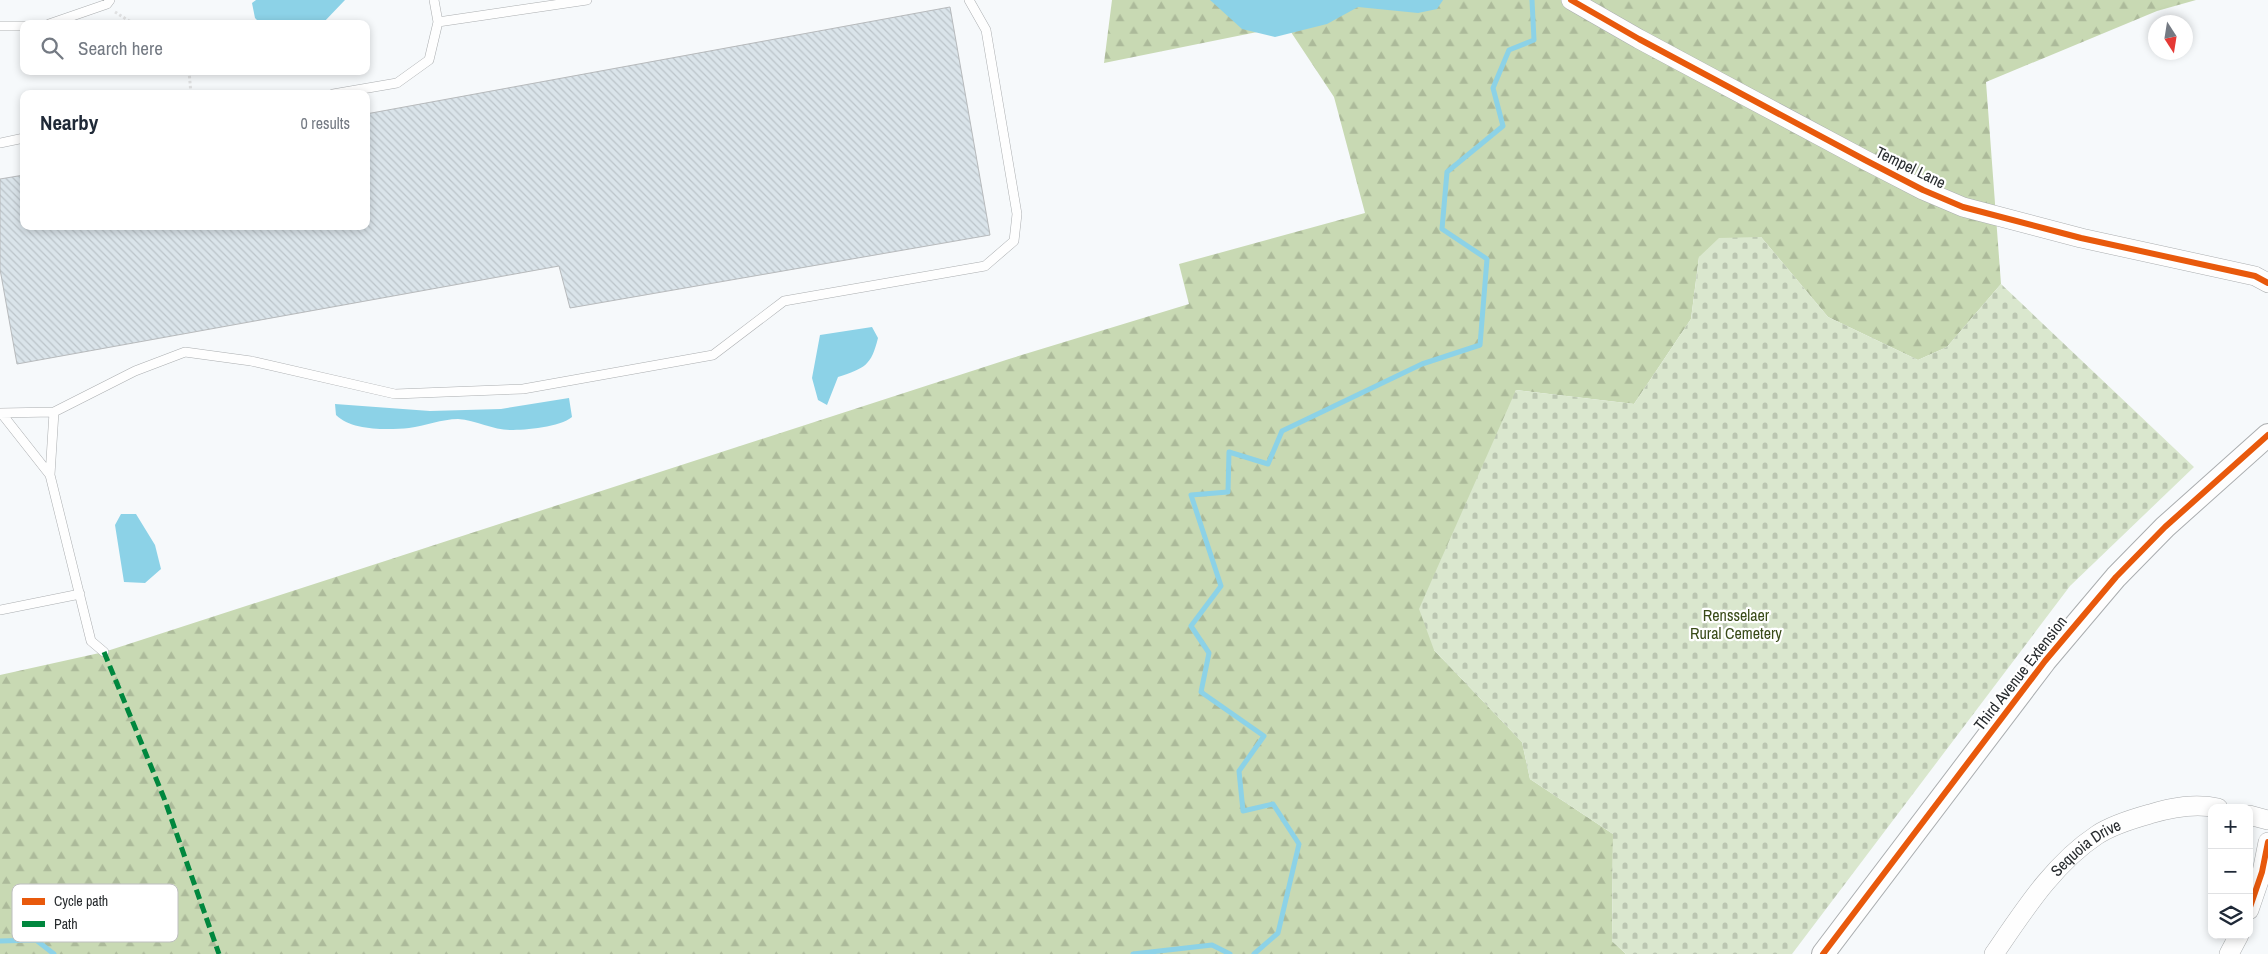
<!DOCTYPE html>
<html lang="en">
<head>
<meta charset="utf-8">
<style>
  body { margin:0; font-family:"Archivo Narrow",sans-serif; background:#f2f2f3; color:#1f2937 }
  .controls { position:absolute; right:15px; bottom:15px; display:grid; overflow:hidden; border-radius:10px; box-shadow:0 2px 8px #0003 }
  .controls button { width:45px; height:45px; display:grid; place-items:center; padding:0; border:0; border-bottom:1px solid #e0e1e3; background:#fff; color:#1f2937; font:25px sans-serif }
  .compass { position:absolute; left:2148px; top:15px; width:45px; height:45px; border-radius:50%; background:#fff; box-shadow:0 2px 8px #0003; rotate:168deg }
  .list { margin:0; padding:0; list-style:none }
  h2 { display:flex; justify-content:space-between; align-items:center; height:65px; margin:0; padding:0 20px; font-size:21px }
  h2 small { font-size:16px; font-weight:400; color:#747a83 }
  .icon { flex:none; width:28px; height:28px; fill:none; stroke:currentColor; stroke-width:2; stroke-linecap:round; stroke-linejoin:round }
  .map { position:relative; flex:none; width:2268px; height:954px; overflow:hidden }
  .search { position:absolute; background:#fff; box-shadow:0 2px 8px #0003; left:20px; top:20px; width:350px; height:55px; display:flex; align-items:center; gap:12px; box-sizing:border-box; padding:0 18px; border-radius:10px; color:#747a83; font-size:19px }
  .panel { position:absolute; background:#fff; box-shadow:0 2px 8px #0003; left:20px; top:90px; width:350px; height:140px; border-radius:10px }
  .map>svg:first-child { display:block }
  .forest { fill:url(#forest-firs) }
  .cemetery { fill:url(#cemetery-stones) }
  .water { fill:#8cd2e7 }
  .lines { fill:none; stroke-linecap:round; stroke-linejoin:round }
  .stream { stroke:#8cd2e7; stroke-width:5 }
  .building { fill:url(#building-back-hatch); stroke:#b7babc }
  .service-casing { stroke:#abaeb0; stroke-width:10 }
  .minor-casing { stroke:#abaeb0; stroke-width:20 }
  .tertiary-casing { stroke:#abaeb0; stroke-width:24 }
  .path { stroke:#e0e1e2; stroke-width:3; stroke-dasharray:2.5 2.5; stroke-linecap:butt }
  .service { stroke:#fefefe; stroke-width:9 }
  .minor { stroke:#fefefe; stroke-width:19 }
  .tertiary { stroke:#fefefe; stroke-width:22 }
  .quiet { stroke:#00873e; stroke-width:5; stroke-dasharray:10 5; stroke-linecap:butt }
  .cycleway-casing { stroke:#fff; stroke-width:9 }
  .cycleway { stroke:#e8590c; stroke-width:6 }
  .labels { text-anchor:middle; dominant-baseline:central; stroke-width:4.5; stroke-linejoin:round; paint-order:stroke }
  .street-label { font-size:16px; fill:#272b2e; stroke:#fff }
  .park-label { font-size:16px; fill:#394b18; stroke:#fff }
  .key { fill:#fff; stroke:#bebfc0; stroke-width:1 }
  .key-label { font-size:14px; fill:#272b2e }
</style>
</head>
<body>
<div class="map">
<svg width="2268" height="954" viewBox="0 0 2268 954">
  <defs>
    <pattern id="forest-firs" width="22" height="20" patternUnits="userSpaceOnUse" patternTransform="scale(1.25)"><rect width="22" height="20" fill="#c8d9b3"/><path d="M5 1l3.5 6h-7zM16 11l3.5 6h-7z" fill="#acba9a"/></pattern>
    <pattern id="cemetery-stones" width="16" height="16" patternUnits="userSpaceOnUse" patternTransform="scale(1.25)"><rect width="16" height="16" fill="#dae7ce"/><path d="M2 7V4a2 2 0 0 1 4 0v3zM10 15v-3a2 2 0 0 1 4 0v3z" fill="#bbc6b1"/></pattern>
    <pattern id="building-back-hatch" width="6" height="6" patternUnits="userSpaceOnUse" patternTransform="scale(1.25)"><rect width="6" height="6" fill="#dae4ea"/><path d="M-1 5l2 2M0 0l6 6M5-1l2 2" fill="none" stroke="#bbc4c9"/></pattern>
  </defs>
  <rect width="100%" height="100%" fill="#f6f9fb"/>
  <path class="forest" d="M1112,0H2196L2157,11L1986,82L2001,284L1947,347L1918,360L1828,317L1761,237L1699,257L1691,319L1634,404L1516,390L1434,650L1522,742L1530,779L1613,834L1612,941L1626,954H0V675L104,652L1009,359L1189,304L1179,264L1365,213L1334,97L1287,26L1104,63Z"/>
  <path class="cemetery" d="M1761,237L1828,317L1918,360L1947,347L2001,284L2194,467L2070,586L1792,954H1626L1612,941L1613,834L1530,779L1522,742L1434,650L1419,609L1516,390L1634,404L1691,319L1699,257L1719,238Z"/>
  <path class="water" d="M256,0H345L322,24H261L255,18L252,3Z
    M1210,0H1443L1437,9L1418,13L1358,7L1327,24L1275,37L1242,29Z
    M872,327L878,338C871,366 865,368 838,377L827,405L818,400L812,378L820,335Z
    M569,398L572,417C560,427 526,430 510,430C493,430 476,420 458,419C442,419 425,426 409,428C388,430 352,431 336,415L335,404L430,411L501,409Z
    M121,514H136L155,545L161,569L145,583L124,582L115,525Z"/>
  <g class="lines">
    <path class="stream" d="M0,941L36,940L54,954
      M1133,954L1212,945L1230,954
      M1254,954L1278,933L1299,844L1273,804L1243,811L1239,771L1264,736L1201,692L1209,653L1191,626L1221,586L1191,495L1228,492L1229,452L1268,464L1282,431L1422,364L1480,345L1487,259L1442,229L1447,172L1503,126L1493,88L1509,50L1534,40L1532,0"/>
  </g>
  <path class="building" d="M950,7L990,235L570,308L559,266L17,364L0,269V179L24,175V226H366V114Z"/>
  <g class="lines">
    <g class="service-casing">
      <path id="service" d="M438,22L587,0
        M49,24L107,4L110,0
        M0,26H24
        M333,94L397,83L429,60L438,22L434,0
        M0,143L24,138
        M54,412L50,475L91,641L104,652
        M0,413L54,412L135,371L185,352L251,361L395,394L523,389L713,355L784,301L985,266L1014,241L1017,214L986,30L969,0
        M2,414L50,475
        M0,610L80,594"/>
    </g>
    <g class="minor-casing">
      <g id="minor">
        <path d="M1571,0L1639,39L1865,160L1923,190L1963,207L2081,238L2255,276L2268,283"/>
        <path d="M2249,815L2268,820"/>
        <path d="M2249,910L2262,872L2268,842"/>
        <path id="s1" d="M1994,954C2023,912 2053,864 2097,835C2112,825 2132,819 2150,814C2173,807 2195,803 2218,808"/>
        <path d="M2229,954L2239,935"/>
      </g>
    </g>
    <g class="tertiary-casing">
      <path id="tertiary" d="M1823,954L2045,661L2116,577L2165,527L2268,435"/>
    </g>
    <path class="path" d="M115,12L134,24
      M189,71L191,94"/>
    <use href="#service" class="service"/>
    <use href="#minor" class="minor"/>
    <use href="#tertiary" class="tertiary"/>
    <path class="quiet" d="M104,652L164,798L219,954"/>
    <g class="cycleway-casing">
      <path id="cycleway" d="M1571,0L1639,39L1865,160L1923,190L1963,207L2081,238L2255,276L2268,283
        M2249,910L2262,872L2268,842
        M1823,954L2045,661L2116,577L2165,527L2268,435"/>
    </g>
    <use href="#cycleway" class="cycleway"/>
  </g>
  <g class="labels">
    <g class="street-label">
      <text transform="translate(1911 167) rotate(26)">Tempel Lane</text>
      <text transform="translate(2020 673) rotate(-52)">Third Avenue Extension</text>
      <text stroke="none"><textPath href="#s1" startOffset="142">Sequoia Drive</textPath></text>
    </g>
    <g class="park-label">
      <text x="1736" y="615">Rensselaer<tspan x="1736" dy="18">Rural Cemetery</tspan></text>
    </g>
  </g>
  <rect x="12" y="884" width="166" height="58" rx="8" class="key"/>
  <rect x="22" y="898" width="23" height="7" fill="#e8590c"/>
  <rect x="22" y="921" width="23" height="6" fill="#00873e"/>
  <g class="key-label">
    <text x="54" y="906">Cycle path</text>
    <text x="54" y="929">Path</text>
  </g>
</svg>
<div class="controls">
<button>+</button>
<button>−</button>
<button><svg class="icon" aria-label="layers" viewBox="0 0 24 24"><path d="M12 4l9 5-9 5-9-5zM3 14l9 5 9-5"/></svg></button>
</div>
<svg class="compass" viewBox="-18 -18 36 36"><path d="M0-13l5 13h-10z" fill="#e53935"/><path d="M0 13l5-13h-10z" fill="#747a83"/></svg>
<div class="search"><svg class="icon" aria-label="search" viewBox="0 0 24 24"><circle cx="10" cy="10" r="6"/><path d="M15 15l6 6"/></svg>Search here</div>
<section class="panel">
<h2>Nearby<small>0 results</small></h2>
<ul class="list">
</ul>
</section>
</div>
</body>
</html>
